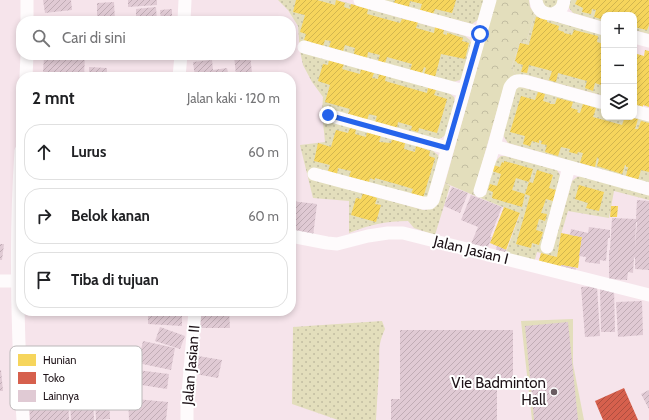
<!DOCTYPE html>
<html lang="id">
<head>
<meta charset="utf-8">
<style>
  body { margin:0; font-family:Cabin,sans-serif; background:#f2f2f2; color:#202124 }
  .controls { position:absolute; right:12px; top:12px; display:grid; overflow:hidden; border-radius:8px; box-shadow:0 2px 6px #0003 }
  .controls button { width:36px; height:36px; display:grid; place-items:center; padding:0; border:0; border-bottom:1px solid #e0e0e0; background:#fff; color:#202124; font:20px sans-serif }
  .stop { position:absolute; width:12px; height:12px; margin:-9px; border:3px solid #2563eb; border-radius:50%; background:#fff }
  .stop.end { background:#2563eb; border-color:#fff; box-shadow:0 1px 4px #0008 }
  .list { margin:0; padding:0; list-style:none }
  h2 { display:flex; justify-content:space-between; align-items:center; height:52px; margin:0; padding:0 16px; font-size:17px }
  h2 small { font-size:13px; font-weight:400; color:#757577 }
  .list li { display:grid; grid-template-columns:26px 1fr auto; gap:12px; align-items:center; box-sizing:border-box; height:56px; margin:0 8px 8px; padding:0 8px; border:1px solid #e0e0e0; border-radius:16px }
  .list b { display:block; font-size:15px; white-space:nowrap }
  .list em { font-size:13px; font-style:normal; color:#757577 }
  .icon { flex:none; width:22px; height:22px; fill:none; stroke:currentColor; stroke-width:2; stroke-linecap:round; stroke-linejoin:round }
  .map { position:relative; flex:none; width:649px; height:420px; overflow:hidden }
  .search { position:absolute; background:#fff; box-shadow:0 2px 6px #0003; left:16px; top:16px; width:280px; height:44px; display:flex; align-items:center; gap:10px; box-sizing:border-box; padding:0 14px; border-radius:16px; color:#757577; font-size:15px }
  .panel { position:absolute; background:#fff; box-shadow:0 2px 6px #0003; left:16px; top:72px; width:280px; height:244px; border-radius:16px }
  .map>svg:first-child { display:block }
  .grass { fill:url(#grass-dots) }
  .park { fill:url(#park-crowns) }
  .pitch { fill:#e3debc }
  .homes { fill:url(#homes-hatch) }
  .shops { fill:url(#shops-hatch) }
  .building { fill:url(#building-hatch); fill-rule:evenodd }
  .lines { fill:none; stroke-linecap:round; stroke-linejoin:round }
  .street { stroke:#fefbfc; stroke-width:13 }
  .route { stroke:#2563eb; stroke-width:5 }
  .poi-dot { fill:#695c61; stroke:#fff; stroke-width:1.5 }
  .labels { text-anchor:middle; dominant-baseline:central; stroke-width:4; stroke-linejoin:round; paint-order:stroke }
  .street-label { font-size:15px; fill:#1d1217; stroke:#fff }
  .poi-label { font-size:15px; fill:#1d1217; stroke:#fff; text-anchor:end }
  .key { fill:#fff; stroke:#bbb8b9; stroke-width:1 }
  .key-label { font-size:11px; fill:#1d1217 }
</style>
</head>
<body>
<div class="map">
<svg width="649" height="420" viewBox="0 0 649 420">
  <defs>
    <pattern id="grass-dots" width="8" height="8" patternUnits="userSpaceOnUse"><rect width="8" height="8" fill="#e3debc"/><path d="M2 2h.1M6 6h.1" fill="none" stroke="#c2bda1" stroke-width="1.8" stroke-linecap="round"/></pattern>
    <pattern id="park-crowns" width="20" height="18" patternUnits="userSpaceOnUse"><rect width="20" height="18" fill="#e3debc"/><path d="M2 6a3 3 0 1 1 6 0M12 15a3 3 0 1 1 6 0" fill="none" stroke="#c2bda1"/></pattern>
    <pattern id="homes-hatch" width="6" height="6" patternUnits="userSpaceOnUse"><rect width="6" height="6" fill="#f6d55c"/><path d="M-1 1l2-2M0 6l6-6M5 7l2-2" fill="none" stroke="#d2b64f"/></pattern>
    <pattern id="shops-hatch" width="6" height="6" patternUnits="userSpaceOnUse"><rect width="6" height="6" fill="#d6604d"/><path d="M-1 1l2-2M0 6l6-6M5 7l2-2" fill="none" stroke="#ad4e3f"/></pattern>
    <pattern id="building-hatch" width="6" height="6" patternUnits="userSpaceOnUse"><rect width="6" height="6" fill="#e0cad4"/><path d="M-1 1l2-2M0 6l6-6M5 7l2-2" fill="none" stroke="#c0acb5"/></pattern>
  </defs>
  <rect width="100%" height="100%" fill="#f6e4eb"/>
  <path class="grass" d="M278,0H337L465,36L470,40L471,43L463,76L460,80L453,82L449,93L454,97L455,101L446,135L439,139L433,151L438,155L439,158L427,198L314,180L424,210C438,209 441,195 445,183L450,186L435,235L414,228L408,221C385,221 369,225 349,233V201L313,198L300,145L325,142L322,112L323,97L312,82L303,65L300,51L298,26L288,10Z
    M381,0H484L479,19L472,24Z
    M541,0H560L556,7L547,9Z
    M569,0H649V34L634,30V15H604V22L573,13L569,8Z
    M535,14L539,17L604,35V96L527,75H515L512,66L520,42L526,43Z
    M517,86L604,108V117H634L649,121V183L508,143L504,137L503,133Z
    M501,156H505L557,170L560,175L552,251L572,181L577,177L582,176L649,195V200L614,191L609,218L568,211L560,238L557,257L537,252L534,263L505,255L520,214L473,195L474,192L486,195C489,183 490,164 501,156Z
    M382,321L385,329C377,346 380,352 379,369C378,386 377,403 376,420H338L292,404L293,327Z"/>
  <path class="park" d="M496,0H529L530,7L535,14L526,43L520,42L512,66L515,75L504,86L473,195L445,183Z"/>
  <path class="pitch" d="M573,319V364L584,420H532L521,321Z"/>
  <path class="homes" d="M296,0H317L335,5L336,0L345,3L344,7L350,9L351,4L368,9L367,14L400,23L402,19L418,22L416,28L434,33L435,27L444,30L443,34L447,35V33L451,34L463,38L462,41L469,43L465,59L441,54L435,77L424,74L426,68L424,67L422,73L410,70L412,64L387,57L385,63L378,61L380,55L368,52L367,58L354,54L355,48L345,45L343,51L329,47L331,41L325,40L323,46L310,43L311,42L304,40L306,34L300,32L305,15L293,12Z
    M395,0H456L452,13L435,9L433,14L420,10L422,4L410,1L409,7L394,3Z
    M577,0H649V25L647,30L634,27V15H604V20L594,17L596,10L592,9L591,14L582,12L583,8L575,4Z
    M536,17L547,20V22L559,26L558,30L564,32V33L572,35L574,30L598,36L597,42L604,44V86L595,83L593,91L585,88L587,81L558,73L556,82L549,80L552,71L529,65L527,73L521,72L523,65L517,63V62L515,61L520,43L529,45Z
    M645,50L649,51V107L643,105V107L634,105V53L644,56Z
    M329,60L344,64L342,69L360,74L361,69L374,73L372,78L378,79L379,74L386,76L385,81L427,93L428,88L436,90L434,95L447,99L437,133L419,128L418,132L411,130L412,126L398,122L397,128L375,122L377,116L369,114L367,120L348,114L350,109L325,102L330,85L318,81L323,64L328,65Z
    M538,92L545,94L543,101L550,103V104H555L557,98L573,102L571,108L578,110L577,112L579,113H580L583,104L596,108L593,117L622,125L625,117L638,119L635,129H638L641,121L649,123V172L641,170L638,180L626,176L628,167H626V165H625L622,174L597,166L599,159L597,157L595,167L580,163L583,153L578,152L577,154L569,152L570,149L561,147L558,156L545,152L547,145L541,144L542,141L539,140V143L532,141L530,146L523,144L525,136L510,132L521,96L535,100Z
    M350,128L356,129L355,134L366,137L367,132L381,136L379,142L391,143L392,139L405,143L404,149L415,152L416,146L430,151L429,156L435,158L423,198L411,194L413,189L400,185L375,178V180L370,178L369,182L349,177L351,171L338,168L337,174L328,171L330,165L314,161L318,143L331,147L336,130L348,133Z
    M504,161L533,169L529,182L533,183L537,170L553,175L549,188L556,190L553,201L546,199L541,213L547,214L545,221L539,219L536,230L543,232L539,245L532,243L531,248L516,244L530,196L525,194L529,182L516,178L512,190L525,194L522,207L492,198L493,192L488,190L490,184L497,186L501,174L492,171L493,165L500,167L502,162L504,163Z
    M579,185L604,192L599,211L586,208L588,203L575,199Z
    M363,193L377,198L375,204L381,205L376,222L351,215L356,198L361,199Z
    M611,206H618L617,217H610Z
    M504,207L520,213L506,250L490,243Z
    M561,233L582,237L578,268L561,265L560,270L538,264L541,253L557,257Z"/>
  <path class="shops" d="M624,388L638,420H603L595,401Z"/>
  <path class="building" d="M43,0H71L72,10L45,13Z
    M128,0H157V5L128,7Z
    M114,2L115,21H97V3Z
    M156,7L157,21H136V9Z
    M172,9V21H161L160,10Z
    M72,18V21H58V20Z
    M44,55H85L84,76L43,75Z
    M250,55L252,73L236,75L234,56Z
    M212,60L213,70L227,68L229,77H195L193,62Z
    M89,67L107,68V77H89Z
    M452,187L468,193L460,213L444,206Z
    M471,195L502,207L490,237H492L487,249L471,244L478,227L461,220Z
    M637,200L649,201V270L635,269V258L634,257L633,273L628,272L627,280L609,279V250H610L612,218L636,219ZM636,222H637L635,248Z
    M291,201L317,204L313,236L291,233Z
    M589,227L610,230V238H608L606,261L600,260V264L585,262L586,257L579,256L582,237L570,235L571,229L588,233Z
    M0,244H4L2,260H0Z
    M497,246L506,250L504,253L496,250Z
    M561,265L576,268L575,273L560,270Z
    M597,286L600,336L585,337L581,287Z
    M600,288H614L615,332H601Z
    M642,301L643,335L618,337L616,302Z
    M148,311L182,312V326L148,324Z
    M197,311H229L230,328H198Z
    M568,322L578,420H534L525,326Z
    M160,327L185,336L180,349L155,341Z
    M400,330H513V384H497V420H391V399H400Z
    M143,341L175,348L171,370L138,363Z
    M198,356L222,360L218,378L195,374Z
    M0,370H1L3,391H0Z
    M137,370L169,374L167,389L135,384Z
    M649,390V409L641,394Z
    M135,392L136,399L168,402L166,420H129L128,393Z
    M109,396L110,419L96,420L95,397Z
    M93,397L94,420H71L70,399Z
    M68,398L69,420H30L29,400Z"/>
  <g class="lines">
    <path class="street" d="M27,0V21
      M360,0L480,33
      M536,0C537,10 543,14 553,14L604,29
      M553,14C560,11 563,8 564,0
      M184,21L185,0
      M634,37L649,41
      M304,47L464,91
      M26,77L27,55
      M179,77L181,55
      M634,111L649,115
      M328,115L447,148
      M494,146L649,189
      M21,151C15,240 17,330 23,420
      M314,174L423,203H430L433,200L490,0
      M480,191L494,146L510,87C514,81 517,80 524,81L604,103
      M291,236L327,243L337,244L368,236L388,233H403L649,295
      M547,247L569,167
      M0,281H18
      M187,420V405L195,311"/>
  </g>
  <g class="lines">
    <path class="route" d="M328,115L447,148L480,34"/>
  </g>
  <circle class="poi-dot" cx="554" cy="392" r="4"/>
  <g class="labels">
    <g class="street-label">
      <text transform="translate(471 250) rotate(14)">Jalan Jasian I</text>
      <text transform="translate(191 365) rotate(-85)">Jalan Jasian II</text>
    </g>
    <g class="poi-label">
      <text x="546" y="383">Vie Badminton<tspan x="546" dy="17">Hall</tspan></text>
    </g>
  </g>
  <rect x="10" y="346" width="132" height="64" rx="6" class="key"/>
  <rect x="18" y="354" width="18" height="12" fill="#f6d55c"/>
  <rect x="18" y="372" width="18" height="12" fill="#d6604d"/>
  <rect x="18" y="390" width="18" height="12" fill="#e0cad4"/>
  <g class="key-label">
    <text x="43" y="364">Hunian</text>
    <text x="43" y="382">Toko</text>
    <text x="43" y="400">Lainnya</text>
  </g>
</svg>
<div class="controls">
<button>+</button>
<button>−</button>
<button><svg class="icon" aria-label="layers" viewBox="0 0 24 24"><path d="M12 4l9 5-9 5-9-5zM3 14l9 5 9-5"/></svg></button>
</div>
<div class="stop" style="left:480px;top:34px"></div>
<div class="stop end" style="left:328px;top:115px"></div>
<div class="search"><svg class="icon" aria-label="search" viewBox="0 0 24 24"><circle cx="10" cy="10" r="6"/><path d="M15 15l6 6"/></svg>Cari di sini</div>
<section class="panel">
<h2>2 mnt<small>Jalan kaki · 120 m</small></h2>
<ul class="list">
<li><svg class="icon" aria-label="ahead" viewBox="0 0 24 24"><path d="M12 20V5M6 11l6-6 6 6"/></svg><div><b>Lurus</b></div><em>60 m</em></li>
<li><svg class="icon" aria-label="right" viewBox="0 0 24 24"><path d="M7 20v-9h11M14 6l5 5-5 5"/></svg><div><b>Belok kanan</b></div><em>60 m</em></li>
<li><svg class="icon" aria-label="arrive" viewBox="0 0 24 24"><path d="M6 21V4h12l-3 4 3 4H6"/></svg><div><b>Tiba di tujuan</b></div></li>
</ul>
</section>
</div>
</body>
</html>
